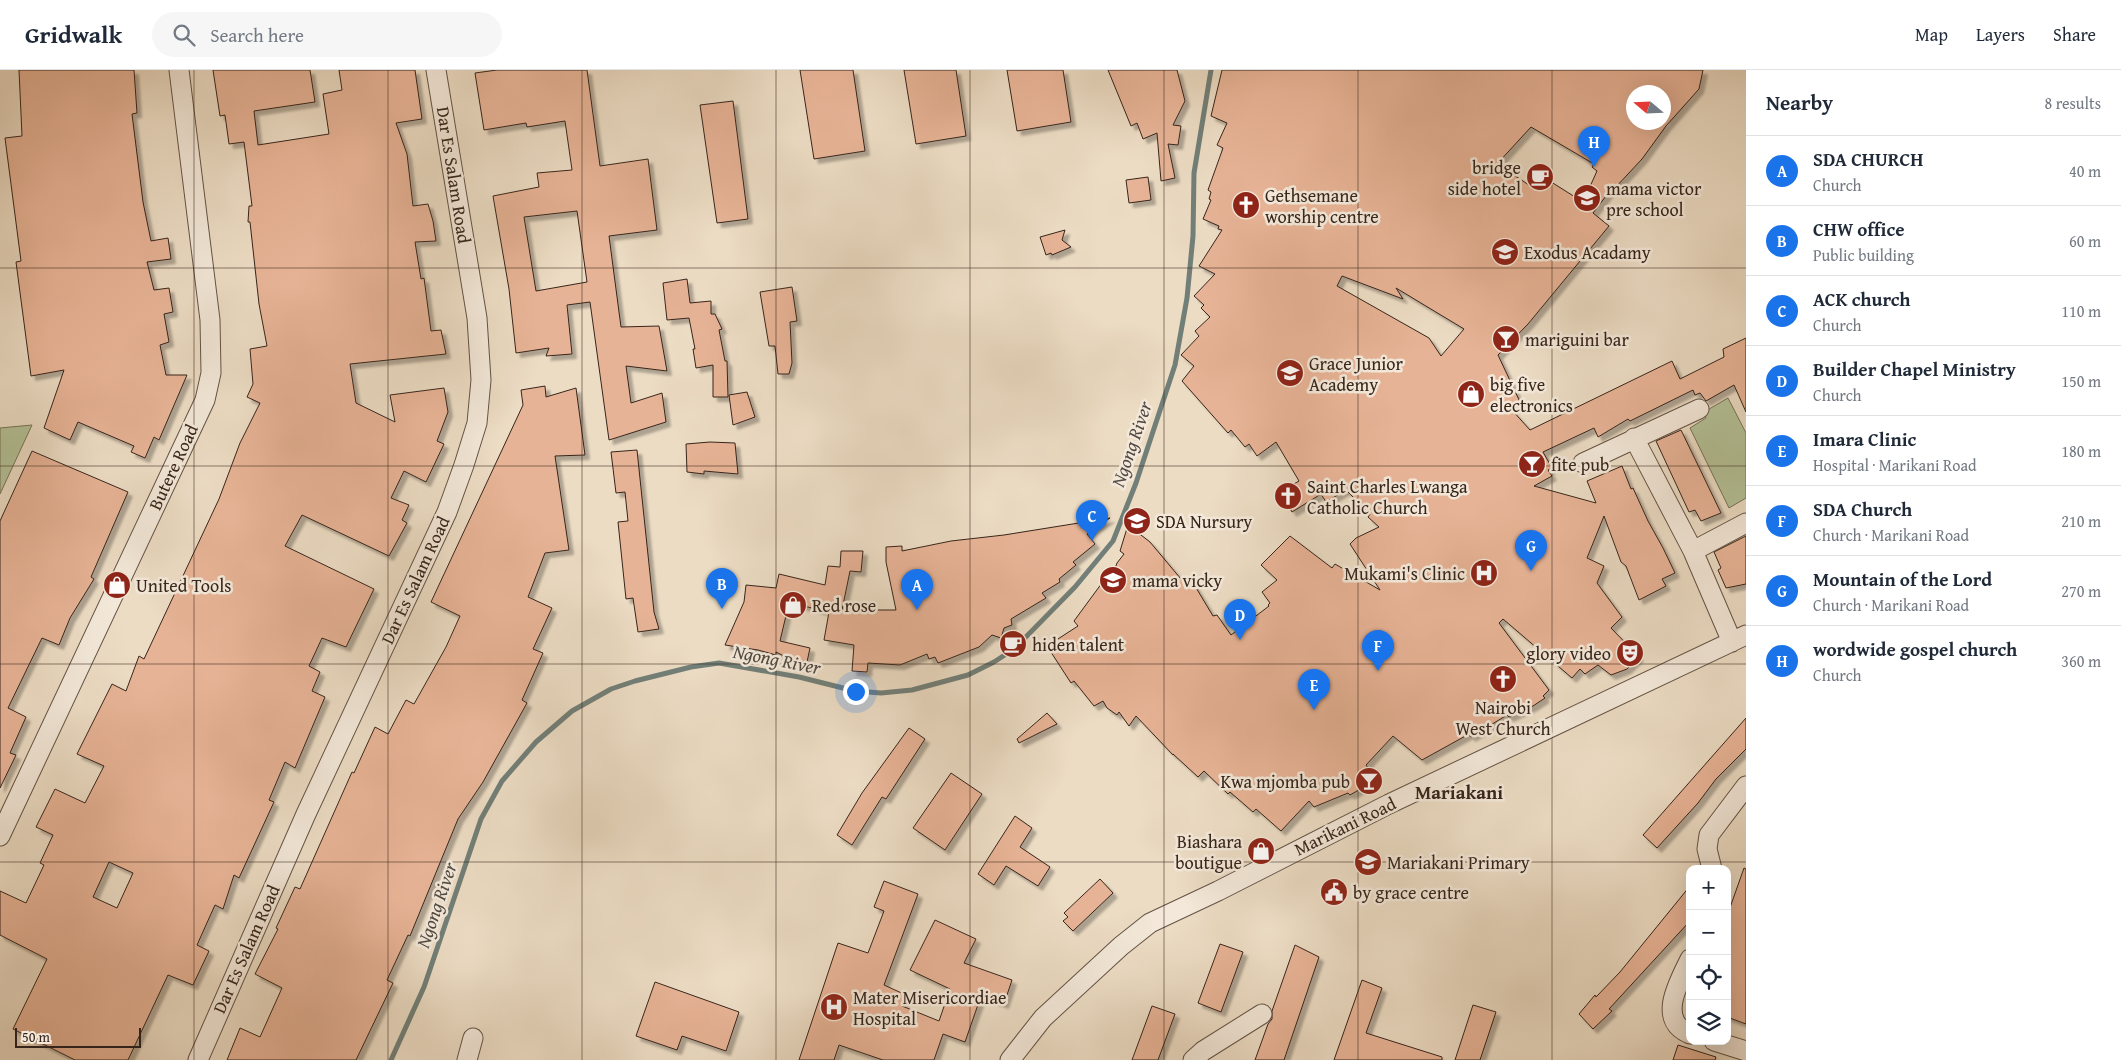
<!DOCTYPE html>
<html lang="en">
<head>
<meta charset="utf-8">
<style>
  body { margin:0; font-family:"Gentium Book Plus",serif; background:#f6f6f7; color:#1f2937 }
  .controls { position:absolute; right:15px; bottom:15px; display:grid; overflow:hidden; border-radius:10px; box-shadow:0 5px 20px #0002 }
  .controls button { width:45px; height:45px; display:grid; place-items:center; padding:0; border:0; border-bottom:1px solid #e0e1e3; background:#fff; color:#1f2937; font:25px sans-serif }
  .compass { position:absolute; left:1626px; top:15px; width:45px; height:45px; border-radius:50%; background:#fff; box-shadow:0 5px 20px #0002; rotate:289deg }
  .scale { position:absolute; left:15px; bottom:12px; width:126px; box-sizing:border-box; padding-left:5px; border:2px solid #37251b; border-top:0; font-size:14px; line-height:18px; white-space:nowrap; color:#37251b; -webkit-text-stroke:4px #f3e8d9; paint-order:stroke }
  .you { position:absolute; left:855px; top:621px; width:18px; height:18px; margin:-12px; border:4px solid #fff; border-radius:50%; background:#1a73e8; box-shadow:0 0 0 8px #1a73e833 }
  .badge { display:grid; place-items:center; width:32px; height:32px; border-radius:50%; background:#1a73e8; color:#fff; font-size:16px; font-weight:700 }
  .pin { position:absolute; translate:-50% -41px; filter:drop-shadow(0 1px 2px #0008) }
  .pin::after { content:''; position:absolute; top:26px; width:18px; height:15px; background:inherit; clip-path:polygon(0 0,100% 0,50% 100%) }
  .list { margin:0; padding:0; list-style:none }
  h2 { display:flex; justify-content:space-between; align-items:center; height:65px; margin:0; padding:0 20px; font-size:21px }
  h2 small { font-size:16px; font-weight:400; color:#747a83 }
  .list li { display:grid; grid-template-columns:32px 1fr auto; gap:15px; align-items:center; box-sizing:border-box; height:70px; padding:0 20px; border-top:1px solid #e0e1e3 }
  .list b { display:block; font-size:19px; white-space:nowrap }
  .list p { margin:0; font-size:16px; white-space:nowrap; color:#747a83 }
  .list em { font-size:16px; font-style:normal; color:#747a83 }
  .icon { flex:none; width:28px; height:28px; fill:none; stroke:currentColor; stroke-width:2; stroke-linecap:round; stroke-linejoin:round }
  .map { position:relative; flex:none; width:1746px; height:990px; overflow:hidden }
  header { display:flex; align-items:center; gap:30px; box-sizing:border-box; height:70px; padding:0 25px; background:#fff; border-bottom:1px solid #e0e1e3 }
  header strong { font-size:24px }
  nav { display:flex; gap:28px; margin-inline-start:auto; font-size:18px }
  .search { width:350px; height:45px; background:#f6f6f7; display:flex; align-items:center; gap:12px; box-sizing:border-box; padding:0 18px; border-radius:28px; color:#747a83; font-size:19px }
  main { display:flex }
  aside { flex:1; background:#fff }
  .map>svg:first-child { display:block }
  .green { fill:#b4c197; stroke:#767359 }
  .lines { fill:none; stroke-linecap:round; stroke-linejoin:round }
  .stream { stroke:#727f78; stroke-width:5 }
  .building { fill:#e7b396; stroke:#37251b; fill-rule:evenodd; filter:url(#shadow) }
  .minor-casing { stroke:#645345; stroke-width:21 }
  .minor { stroke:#f3e8d9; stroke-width:19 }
  .grid { fill:none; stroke:#37251b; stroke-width:1; stroke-opacity:0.55 }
  .labels { text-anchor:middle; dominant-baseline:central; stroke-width:5; stroke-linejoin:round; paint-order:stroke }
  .poi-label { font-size:18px; fill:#37251b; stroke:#f3e8d9; text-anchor:start }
  .street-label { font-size:18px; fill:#37251b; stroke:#f3e8d9 }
  .water-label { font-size:19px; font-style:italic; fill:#504a42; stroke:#f3e8d9 }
  .neighbourhood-label { font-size:19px; font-weight:bold; fill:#37251b; stroke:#f3e8d9 }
</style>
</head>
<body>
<header>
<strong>Gridwalk</strong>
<div class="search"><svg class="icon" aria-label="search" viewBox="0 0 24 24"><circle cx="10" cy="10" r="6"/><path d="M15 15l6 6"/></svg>Search here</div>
<nav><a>Map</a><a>Layers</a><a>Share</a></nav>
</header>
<main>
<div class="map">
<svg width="1746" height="990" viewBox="0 0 1746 990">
  <defs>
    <filter id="shadow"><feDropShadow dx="4.5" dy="4.5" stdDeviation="1" flood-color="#0004"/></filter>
  </defs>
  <rect width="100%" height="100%" fill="#ecdcc4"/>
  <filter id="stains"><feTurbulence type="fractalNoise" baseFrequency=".004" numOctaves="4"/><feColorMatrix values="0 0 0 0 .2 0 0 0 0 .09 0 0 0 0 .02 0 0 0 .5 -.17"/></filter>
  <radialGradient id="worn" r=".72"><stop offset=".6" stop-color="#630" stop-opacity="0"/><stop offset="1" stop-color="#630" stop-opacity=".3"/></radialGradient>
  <path class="green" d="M1728,328L1746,363V428L1729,438L1690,358L1706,348L1704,342Z
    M32,355L0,424V358Z"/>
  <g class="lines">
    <path class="stream" d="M391,990L424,917L481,749L502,711L536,672L572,641L611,619L635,611L691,597L719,593L799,607L855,621L881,623L912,620L968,605L994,592L1014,579L1075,517L1113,471L1136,413L1175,295L1187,228L1193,166L1194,103L1211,0"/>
  </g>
  <path class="building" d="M19,0H134L137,43L132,44L143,132L151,171L168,168L171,189L147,192L154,220L169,218L173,242L164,244L169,272L160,275L166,305H187L159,370L154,367L145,388L131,382L134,376L78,352L70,370L44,358L64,300L31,306L16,192L21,191L5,68L22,66Z
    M213,0H310L315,32L254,41L258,75L329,64L323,24L342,20L339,0H415L422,49L396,53L407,84L413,136L428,134L433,151L436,171L415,172L421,209L424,208L431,261L441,260L446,284L350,294L356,333L395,352L390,325L444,318L448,342L437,371L444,374L426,412L404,401L391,428L409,435L402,450L407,453L389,486L302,445L285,476L374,519L346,577L322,568L309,596L320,602L312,621L325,627L295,698L285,692L269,730L274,732L239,808L234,805L223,839L215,835L197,875L209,881L193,915L168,905L128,990H75L13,959L47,889L0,865V821L26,833L44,795L40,793L53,765L36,757L55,719L85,733L104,696L77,684L112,614L126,621L139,586L144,589L219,429L240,373L260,333L247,327L253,314L250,279L267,276L259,234L250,152H248L249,136H252L244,72L229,74L225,45L220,46ZM109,792L133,803L117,838L93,827Z
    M497,0H587L600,96L648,89L657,160L609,166L621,257L659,256L667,301L626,296L631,333L662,323L666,352L609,370L590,232L567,235L572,284L546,286L549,278L516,283L509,219L493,126L539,117L537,103L572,100L565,51L527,57L526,53L484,60L475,3ZM577,141L587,212L536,221L524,147Z
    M800,0H853L865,81L814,89Z
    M904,0H956L966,66L916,74Z
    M1007,0H1063L1071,52L1017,61Z
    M1108,0H1177L1185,31L1173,55L1181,56L1178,75L1168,74L1175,108L1161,111L1157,63L1143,69L1137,53L1131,56Z
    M1222,0H1703L1699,19L1666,56L1642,89L1614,119L1612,118L1593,143L1609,156L1528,254L1498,285L1521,334L1511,339L1530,360L1672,291L1680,309L1724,287L1723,279L1746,268V342L1734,315L1706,331L1700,323L1695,325L1693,320L1630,351L1628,349L1598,367L1594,358L1543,382L1552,398L1548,400L1552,406L1534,416L1596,433L1587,411L1622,396L1631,419L1633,418L1648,451L1663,478L1675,503L1662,509L1666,516L1639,530L1626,496L1621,492L1604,446L1587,488L1604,496L1597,513L1622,547L1611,558L1639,587L1627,599L1611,605L1598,595L1585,604L1580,599L1572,608L1503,549L1499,553L1549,620L1543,626L1545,628L1533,636L1509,647L1507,645L1471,667L1469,664L1422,690L1393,666L1366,695L1376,710L1350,725L1348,723L1314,737L1309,731L1281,761L1256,739L1253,742L1230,722L1228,724L1204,701L1198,707L1173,684V685L1136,646L1129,656L1119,642L1117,645L1107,638L1103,631L1094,636L1074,611L1071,613L1047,576L1078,556L1074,551L1113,498L1114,501L1117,493L1124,484L1120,481L1128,455L1150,472L1186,515L1192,511L1213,546L1217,545L1231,565L1269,536L1268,535L1270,533L1262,522L1277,510L1261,495L1290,466L1332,498L1335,494L1380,520L1350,474L1356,468L1379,457L1368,447L1370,444L1346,420L1326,432L1321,424L1292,442L1280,422L1299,411L1276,372L1257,386L1249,374L1245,377L1231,360L1228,363L1182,311L1194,296L1181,285L1199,266L1195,261L1210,247L1201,238L1204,235L1194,226L1215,204L1199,196L1222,160L1218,159L1219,156L1203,149L1211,130L1209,129L1211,122L1208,120L1223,78L1217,75L1227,53L1211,46ZM1634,22H1664V52H1634ZM1531,57L1594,94L1592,97L1597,101L1583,132L1540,105L1532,117L1497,94ZM1342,206L1403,229L1396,218L1464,259L1441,286L1429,268L1337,216Z
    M733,31L748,149L717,153L700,35Z
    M1148,107L1151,130L1129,133L1126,110Z
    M1065,160L1062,170L1071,177L1052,185L1051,183L1046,185L1040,167Z
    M687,209L690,233L711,231V244H715L722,259L719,260L725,291H727L728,327H713V295L696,298L693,279H695L689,248L667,250L663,213Z
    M792,217L797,251L790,252L792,293L789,304H778L775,276H769L760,222Z
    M545,316L546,327L576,318L585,385L555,386L569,480L545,483L528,527L552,538L533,579L543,583L522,630L527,633L483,712L458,749L410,866L408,865L387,910L393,913L356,990H227L240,958L260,967L282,918L255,904L278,859L276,858L295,817L300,819L352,702L354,703L375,657L388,664L406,630L414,634L446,577L460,546L431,532L523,335L521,320Z
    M747,322L755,347L733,355L729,325Z
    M1681,360L1721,443L1701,451L1695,440L1689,442L1656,371Z
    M710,372L735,373L738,404L704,401V404L687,402L686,374Z
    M637,380L654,542L659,559L638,562L633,528L626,529L618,452L628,451L625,422L616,423L611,382Z
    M32,381L128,422L91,507L94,509L70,548L59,575L42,568L8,638L26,647L10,683L16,685L0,718V451Z
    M1110,448L1087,464L1095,474L1073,492L1076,495L1059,509L1060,512L1042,523L1046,528L1011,549L1012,555L1004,558L1001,568L992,565L979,577L938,593L935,587L929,589L927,584L900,595L868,593L867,602L852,601L854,575L824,570L829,542L791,533L790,538L788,537L780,571L810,578L807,592L788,588L776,582V585L758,580L725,575L744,532L746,515L776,518L779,504L825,515L828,496L840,497L841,481H863L861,502L850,501L842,540H896L886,492V477L902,476V481L951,471L1004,465Z
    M1746,466V514L1726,518L1718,500L1721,498L1714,482Z
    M1047,643L1057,654L1019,673L1017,669Z
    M1746,648V679L1716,709L1698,733L1657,778L1643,765Z
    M909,658L925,669L886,729L882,727L852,775L837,765L862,723Z
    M951,703L982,724L945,780L913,758Z
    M1015,746L1032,758L1020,777L1050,797L1038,816L1006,796L994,815L978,804Z
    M1744,798L1746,799V954L1727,947V846Z
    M1100,809L1113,823L1073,861L1063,851L1068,847L1064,843Z
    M884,811L918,824L884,915L906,925L902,936L939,951L950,919L910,900L935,850L976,869L964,893L1012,910L1004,934L981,926L965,972L943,964L934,990H883L839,975L834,990H799L838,873L868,883L884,841L874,837Z
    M1690,816V851L1609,939L1612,941L1593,959L1579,944L1595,925L1596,927L1620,902Z
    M1220,874L1243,882L1221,942L1198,933Z
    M1295,875L1319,887L1284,990H1255L1268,954L1272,949V941Z
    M1362,910L1382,918L1366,963L1442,987V990H1334Z
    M655,912L739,942L726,981L682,966L677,980L636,966Z
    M1473,935L1496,942L1480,990H1455Z
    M1152,936L1175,944L1158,990H1132Z
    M1678,975L1716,987L1715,990H1673Z"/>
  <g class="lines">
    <g class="minor-casing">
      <path id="minor" d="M1634,368L1693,481L1732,572
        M1583,393L1699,339
        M1693,481L1746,453
        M0,766L205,330L211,303L210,250L179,0
        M1712,799L1707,779L1709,765L1746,716
        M1690,889C1679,912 1656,950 1690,964
        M1714,971L1746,981
        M198,990L306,744L447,442L464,395L477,353L481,310L477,248L436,0
        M467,990L473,968
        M1010,990L1043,948L1121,876L1150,853L1218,821L1389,734L1746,565
        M1193,990L1203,981L1262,944"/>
    </g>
    <use href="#minor" class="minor"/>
  </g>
  <path class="grid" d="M194,0V990M388,0V990M582,0V990M776,0V990M970,0V990M1164,0V990M1358,0V990M1552,0V990M0,198H1746M0,396H1746M0,594H1746M0,792H1746"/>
  <defs>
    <g id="cafe-disc" transform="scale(1.4375)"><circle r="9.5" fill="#8f2418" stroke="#f3e8d9"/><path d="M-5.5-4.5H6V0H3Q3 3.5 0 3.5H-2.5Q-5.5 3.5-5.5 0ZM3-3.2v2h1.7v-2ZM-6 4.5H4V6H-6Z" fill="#fff"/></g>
    <g id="school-disc" transform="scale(1.4375)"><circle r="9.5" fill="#8f2418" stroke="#f3e8d9"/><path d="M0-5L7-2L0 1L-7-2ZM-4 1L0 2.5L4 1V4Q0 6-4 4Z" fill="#fff"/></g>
    <g id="church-disc" transform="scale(1.4375)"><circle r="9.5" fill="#8f2418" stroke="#f3e8d9"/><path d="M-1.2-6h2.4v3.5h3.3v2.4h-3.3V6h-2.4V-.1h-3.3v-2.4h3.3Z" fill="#fff"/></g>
    <g id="bar-disc" transform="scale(1.4375)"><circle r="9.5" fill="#8f2418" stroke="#f3e8d9"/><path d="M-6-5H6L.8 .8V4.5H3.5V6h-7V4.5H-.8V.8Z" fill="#fff"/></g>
    <g id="shop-disc" transform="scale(1.4375)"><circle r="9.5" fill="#8f2418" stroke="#f3e8d9"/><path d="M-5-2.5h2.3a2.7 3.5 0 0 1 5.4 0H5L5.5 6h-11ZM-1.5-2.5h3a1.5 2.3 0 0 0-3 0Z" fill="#fff"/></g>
    <g id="hospital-disc" transform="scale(1.4375)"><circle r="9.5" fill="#8f2418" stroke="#f3e8d9"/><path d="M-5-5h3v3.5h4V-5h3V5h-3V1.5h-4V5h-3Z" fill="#fff"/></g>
    <g id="theatre-disc" transform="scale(1.4375)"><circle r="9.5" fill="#8f2418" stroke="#f3e8d9"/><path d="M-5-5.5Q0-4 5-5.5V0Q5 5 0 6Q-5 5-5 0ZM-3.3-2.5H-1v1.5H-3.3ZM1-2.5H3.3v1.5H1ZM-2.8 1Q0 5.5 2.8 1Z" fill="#fff"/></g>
    <g id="civic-disc" transform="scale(1.4375)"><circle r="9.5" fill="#8f2418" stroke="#f3e8d9"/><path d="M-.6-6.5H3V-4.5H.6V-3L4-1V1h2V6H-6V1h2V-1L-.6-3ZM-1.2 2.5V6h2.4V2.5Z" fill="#fff"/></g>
  </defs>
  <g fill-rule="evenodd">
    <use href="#cafe-disc" x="1540" y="107"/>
    <use href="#school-disc" x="1587" y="128"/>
    <use href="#church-disc" x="1246" y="135"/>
    <use href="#school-disc" x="1505" y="182"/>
    <use href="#bar-disc" x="1506" y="269"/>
    <use href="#school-disc" x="1290" y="303"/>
    <use href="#shop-disc" x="1471" y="324"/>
    <use href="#bar-disc" x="1532" y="394"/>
    <use href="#church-disc" x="1288" y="426"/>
    <use href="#school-disc" x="1137" y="451"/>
    <use href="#hospital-disc" x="1484" y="503"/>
    <use href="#school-disc" x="1113" y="510"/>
    <use href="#shop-disc" x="117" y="515"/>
    <use href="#shop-disc" x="793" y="535"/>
    <use href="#cafe-disc" x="1013" y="574"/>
    <use href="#theatre-disc" x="1630" y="583"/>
    <use href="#church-disc" x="1503" y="609"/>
    <use href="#bar-disc" x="1369" y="711"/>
    <use href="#shop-disc" x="1261" y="781"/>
    <use href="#school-disc" x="1368" y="792"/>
    <use href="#civic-disc" x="1334" y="822"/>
    <use href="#hospital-disc" x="834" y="937"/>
  </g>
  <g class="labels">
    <g class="poi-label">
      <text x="1521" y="97" text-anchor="end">bridge<tspan x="1521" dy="21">side hotel</tspan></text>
      <text x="1606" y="118">mama victor<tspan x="1606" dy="21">pre school</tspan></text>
      <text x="1265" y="125">Gethsemane<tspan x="1265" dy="21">worship centre</tspan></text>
      <text x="1524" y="182">Exodus Acadamy</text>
      <text x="1525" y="269">mariguini bar</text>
      <text x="1309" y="293">Grace Junior<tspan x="1309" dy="21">Academy</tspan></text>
      <text x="1490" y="314">big five<tspan x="1490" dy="21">electronics</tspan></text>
      <text x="1551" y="394">fite pub</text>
      <text x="1307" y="416">Saint Charles Lwanga<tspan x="1307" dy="21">Catholic Church</tspan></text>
      <text x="1156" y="451">SDA Nursury</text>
      <text x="1465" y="503" text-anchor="end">Mukami's Clinic</text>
      <text x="1132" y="510">mama vicky</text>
      <text x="136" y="515">United Tools</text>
      <text x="812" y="535">Red rose</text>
      <text x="1032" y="574">hiden talent</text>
      <text x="1611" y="583" text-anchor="end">glory video</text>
      <text x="1503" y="637" text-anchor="middle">Nairobi<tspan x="1503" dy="21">West Church</tspan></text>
      <text x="1350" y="711" text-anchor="end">Kwa mjomba pub</text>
      <text x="1242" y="771" text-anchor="end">Biashara<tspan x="1242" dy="21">boutigue</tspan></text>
      <text x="1387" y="792">Mariakani Primary</text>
      <text x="1353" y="822">by grace centre</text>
      <text x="853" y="927">Mater Misericordiae<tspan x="853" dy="21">Hospital</tspan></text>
    </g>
    <g class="street-label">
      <text transform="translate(454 105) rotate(81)">Dar Es Salam Road</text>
      <text transform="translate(173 397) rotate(-65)">Butere Road</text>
      <text transform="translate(415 510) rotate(-65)">Dar Es Salam Road</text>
      <text transform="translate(1345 756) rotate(-26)">Marikani Road</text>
      <text transform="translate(246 879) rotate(-66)">Dar Es Salam Road</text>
    </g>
    <g class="water-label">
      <text transform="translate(1131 374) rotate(-71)">Ngong River</text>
      <text transform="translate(777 589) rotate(11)">Ngong River</text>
      <text transform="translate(436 835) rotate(-71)">Ngong River</text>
    </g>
    <g class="neighbourhood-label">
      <text x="1459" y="722">Mariakani</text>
    </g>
  </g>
  <rect width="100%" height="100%" filter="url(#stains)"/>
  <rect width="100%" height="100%" fill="url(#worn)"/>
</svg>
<div class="controls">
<button>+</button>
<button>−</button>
<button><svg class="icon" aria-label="locate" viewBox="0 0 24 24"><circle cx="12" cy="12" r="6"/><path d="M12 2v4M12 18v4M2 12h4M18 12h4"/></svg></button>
<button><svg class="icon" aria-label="layers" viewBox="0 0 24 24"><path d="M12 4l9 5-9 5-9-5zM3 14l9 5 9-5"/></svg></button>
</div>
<svg class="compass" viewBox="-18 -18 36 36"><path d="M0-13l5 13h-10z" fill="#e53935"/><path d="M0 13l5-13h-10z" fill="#747a83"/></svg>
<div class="scale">50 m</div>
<div class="you"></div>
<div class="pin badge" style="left:917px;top:540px">A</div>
<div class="pin badge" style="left:722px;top:539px">B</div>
<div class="pin badge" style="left:1092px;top:471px">C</div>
<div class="pin badge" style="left:1240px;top:570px">D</div>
<div class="pin badge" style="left:1314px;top:640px">E</div>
<div class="pin badge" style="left:1378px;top:601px">F</div>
<div class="pin badge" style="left:1531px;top:501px">G</div>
<div class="pin badge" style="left:1594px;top:97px">H</div>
</div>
<aside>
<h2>Nearby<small>8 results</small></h2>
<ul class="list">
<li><span class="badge">A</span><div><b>SDA CHURCH</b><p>Church</p></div><em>40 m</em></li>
<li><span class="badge">B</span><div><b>CHW office</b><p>Public building</p></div><em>60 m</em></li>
<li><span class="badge">C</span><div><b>ACK church</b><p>Church</p></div><em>110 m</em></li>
<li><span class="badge">D</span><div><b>Builder Chapel Ministry</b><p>Church</p></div><em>150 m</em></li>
<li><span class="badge">E</span><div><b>Imara Clinic</b><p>Hospital · Marikani Road</p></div><em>180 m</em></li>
<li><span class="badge">F</span><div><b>SDA Church</b><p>Church · Marikani Road</p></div><em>210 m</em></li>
<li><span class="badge">G</span><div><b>Mountain of the Lord</b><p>Church · Marikani Road</p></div><em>270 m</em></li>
<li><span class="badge">H</span><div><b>wordwide gospel church</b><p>Church</p></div><em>360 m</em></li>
</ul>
</aside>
</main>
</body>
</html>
